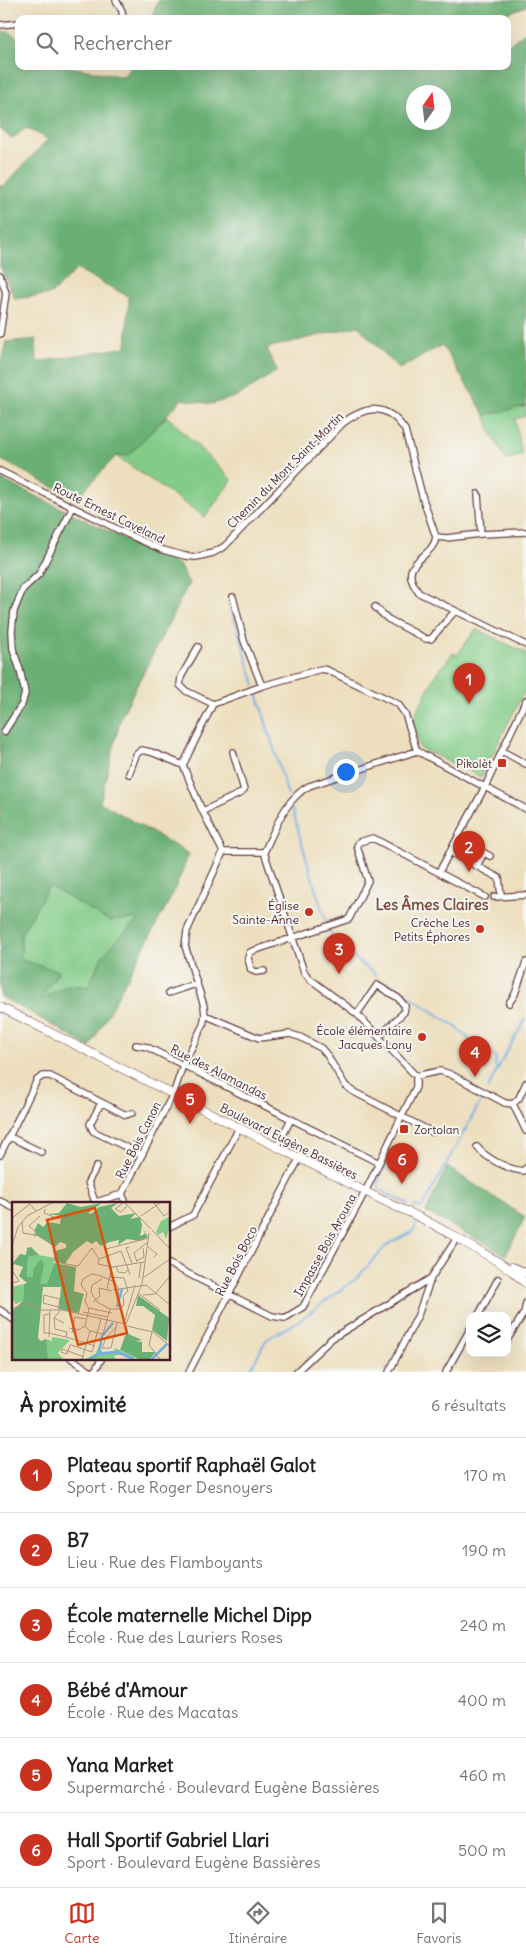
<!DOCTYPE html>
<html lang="fr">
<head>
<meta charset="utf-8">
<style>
  body { margin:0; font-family:Delius,sans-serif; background:#f6f6f6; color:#202124 }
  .controls { position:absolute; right:15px; bottom:15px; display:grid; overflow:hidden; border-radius:10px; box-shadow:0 5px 20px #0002 }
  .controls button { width:45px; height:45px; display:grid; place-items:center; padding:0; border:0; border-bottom:1px solid #e0e0e0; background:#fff; color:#202124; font:25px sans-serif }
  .compass { position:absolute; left:406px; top:85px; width:45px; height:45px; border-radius:50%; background:#fff; box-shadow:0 5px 20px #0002; rotate:14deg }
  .you { position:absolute; left:345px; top:771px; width:18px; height:18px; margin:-12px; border:4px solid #fff; border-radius:50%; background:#1a73e8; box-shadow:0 0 0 8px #1a73e833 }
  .badge { display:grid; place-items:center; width:32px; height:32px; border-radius:50%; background:#c8321e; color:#fff; font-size:16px; font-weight:700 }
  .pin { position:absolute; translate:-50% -41px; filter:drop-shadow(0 1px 2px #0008) }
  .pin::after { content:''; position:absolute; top:26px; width:18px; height:15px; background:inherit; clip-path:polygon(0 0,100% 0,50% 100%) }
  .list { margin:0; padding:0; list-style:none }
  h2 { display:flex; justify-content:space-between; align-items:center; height:65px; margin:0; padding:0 20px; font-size:21px }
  h2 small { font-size:16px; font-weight:400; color:#757577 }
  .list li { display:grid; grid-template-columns:32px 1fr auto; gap:15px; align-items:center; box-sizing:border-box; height:75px; padding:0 20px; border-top:1px solid #e0e0e0 }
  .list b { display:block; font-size:19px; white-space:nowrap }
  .list p { margin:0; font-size:16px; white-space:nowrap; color:#757577 }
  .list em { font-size:16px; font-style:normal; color:#757577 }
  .icon { flex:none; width:28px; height:28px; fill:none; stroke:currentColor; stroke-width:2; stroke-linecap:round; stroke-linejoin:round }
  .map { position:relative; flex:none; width:526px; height:1372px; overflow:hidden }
  .search { position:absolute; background:#fff; box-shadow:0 5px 20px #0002; left:15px; right:15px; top:15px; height:55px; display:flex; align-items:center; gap:12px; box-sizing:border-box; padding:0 18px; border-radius:10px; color:#757577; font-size:19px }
  .sheet { height:515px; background:#fff }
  nav { display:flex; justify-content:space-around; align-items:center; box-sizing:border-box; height:70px; border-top:1px solid #e0e0e0; background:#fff; font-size:14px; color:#757577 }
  nav a { display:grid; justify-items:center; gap:2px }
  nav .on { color:#c8321e }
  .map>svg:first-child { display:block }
  .green { fill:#83cc88; stroke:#66765a }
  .forest { fill:#6ab074; stroke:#5a6850; fill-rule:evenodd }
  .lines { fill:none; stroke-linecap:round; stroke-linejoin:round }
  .stream { stroke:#73aee4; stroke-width:2 }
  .minor-casing { stroke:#623c41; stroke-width:8 }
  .tertiary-casing { stroke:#623c41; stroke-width:9 }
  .minor { stroke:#fff; stroke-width:5.5 }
  .tertiary { stroke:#fff; stroke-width:8 }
  .poi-dot { fill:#c8321e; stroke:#f6f6f2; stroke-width:2 }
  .labels { text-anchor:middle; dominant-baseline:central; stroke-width:4; stroke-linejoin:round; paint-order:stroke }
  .street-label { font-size:12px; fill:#4a1f2b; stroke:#f6f6f2 }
  .poi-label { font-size:12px; fill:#4a1f2b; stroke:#f6f6f2; text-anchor:end }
  .quarter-label { font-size:15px; font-weight:bold; fill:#7d4c3f; stroke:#f6f6f2 }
  .inset-river { fill:none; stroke:#73aee4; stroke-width:2.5 }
  .inset-road { fill:none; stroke:#ac9283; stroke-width:1 }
  .view { fill:#d8530f; fill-opacity:0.15; stroke:#d8530f; stroke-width:2.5 }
  .inset-edge { fill:none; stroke:#4a1f2b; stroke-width:2.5 }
</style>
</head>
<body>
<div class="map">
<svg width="526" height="1372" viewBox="0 0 526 1372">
  <rect width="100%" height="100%" fill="#f6f6f2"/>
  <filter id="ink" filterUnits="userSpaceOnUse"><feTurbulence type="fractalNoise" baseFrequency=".02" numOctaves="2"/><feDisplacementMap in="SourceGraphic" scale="10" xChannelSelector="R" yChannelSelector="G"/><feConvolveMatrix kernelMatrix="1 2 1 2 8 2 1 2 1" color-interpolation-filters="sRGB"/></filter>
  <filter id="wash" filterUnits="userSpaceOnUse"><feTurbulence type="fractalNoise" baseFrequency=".0096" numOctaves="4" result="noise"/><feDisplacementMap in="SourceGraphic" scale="20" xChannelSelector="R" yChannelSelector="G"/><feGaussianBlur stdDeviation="1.12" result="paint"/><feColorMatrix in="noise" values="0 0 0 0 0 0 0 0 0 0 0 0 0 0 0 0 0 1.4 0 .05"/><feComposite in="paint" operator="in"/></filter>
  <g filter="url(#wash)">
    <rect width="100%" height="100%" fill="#eddfbe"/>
    <path class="green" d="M526,406V416L515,419L522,455L506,460L493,436L485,415Z
      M167,416L232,480L205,517L116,456L129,454Z
      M476,629L526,653V688L481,777L420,748L412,720L436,674L453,653L457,655Z
      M49,885L109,921L139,918L103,955L88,987L69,985L39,1000L21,960V934Z"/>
    <path class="forest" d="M159,0H526V6L493,19H150Z
      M526,31V406L485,415L442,345L399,369L358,326L267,348L277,371L238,396L212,404L182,399L129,455L116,456L76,499L0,459V365L6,342L36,339L37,362L126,347L129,297L77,269L51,294L15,299L0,266V184L3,187L48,139L26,128L12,139L0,129V32H9L19,40V66H66L124,77L130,66H507V46ZM444,92V122H414V92Z
      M0,479L179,565L189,583L121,717L100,802L189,854L174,892L90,1047L26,1010L0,997ZM49,886L109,921L138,919L103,955L88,987L69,985L40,999L59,971L21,960V934Z
      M447,1167L525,1217L506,1255L426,1212Z"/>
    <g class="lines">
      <path class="stream" d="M229,602L255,685
        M257,693L288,796
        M292,809L316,891L327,924
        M330,931L334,942L376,975
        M388,982L455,1026L473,1043L496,1057L495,1065L497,1071
        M488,1088L507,1051L526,1019
        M383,1169L386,1163
        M382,1172L378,1184L380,1190L408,1204
        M414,1206L422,1208L482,1099
        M249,1372L266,1340L300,1320L357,1278L387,1245L413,1231L417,1223"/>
    </g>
  </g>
  <g filter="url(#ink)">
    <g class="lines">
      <g class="minor-casing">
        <path id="minor" d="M116,0L122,11L123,19
          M0,25L19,23
          M0,275L6,293L0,334
          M0,471L127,534L163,550L185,556L196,557L213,553L225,546L343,423C367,405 387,403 405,430L423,499L436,537
          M478,494L481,534
          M436,537C433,560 394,561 419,593L526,645
          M436,537L446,538L481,534L526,532
          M233,597L244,641L262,686
          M375,607L388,619L426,639H431L455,611
          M198,647L181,677L180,685L186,691L213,704
          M4,732L22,704L25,693L20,670L13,649L12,631L14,611L23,589L39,574L73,507
          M417,751L526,809
          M502,751L526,764
          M129,774L136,755L141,750L151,752L183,765
          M203,811L241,793L244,790L233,752
          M477,849L490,856
          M223,852L201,808L183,765L213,704L262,686L321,669L327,670L398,704L405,714L417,751
          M223,852H264
          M450,852L499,878L501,896
          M477,866L484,853
          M439,872L485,787L526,700
          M494,897L526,895
          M264,971L256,972L251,970L248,958L250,952L349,919L368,881L357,846L359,842L373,838L485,897
          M169,993L196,984
          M509,1003L515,994L526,962
          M357,1014L377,985L398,998L405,1006L404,1012L380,1036
          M205,1015L259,1038L290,1034L300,1037L321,1048L327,1055L345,1085L352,1091L432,1132
          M136,1045L147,1047L379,1163
          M416,1076L440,1071L450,1074L505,1103L513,1104L519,1098L526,1083
          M101,1103L90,1124L93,1131L142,1155
          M513,1104L526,1131
          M10,1137L41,1152
          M277,1147L291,1119
          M477,1147C487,1159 507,1169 523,1171L526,1168
          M0,1155L37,1080L43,1076H50L126,1115L132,1113
          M122,1194L174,1092L183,1065L203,1025L205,1015L204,1006L185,946L187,931L223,852
          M122,1194L126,1203
          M0,1201L14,1208
          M95,1202L88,1182L97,1166
          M93,1203L122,1194
          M169,1227L193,1215L239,1128
          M169,1264L272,1316L285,1318L303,1307L365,1192L416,1087V1076L357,1014L310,979L304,972L264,852C276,828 284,800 309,786L417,751
          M0,1310L14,1320
          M478,1316L498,1279
          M507,1340L524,1313L526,1303
          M71,1358L91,1372
          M94,1372L102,1358
          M189,1372L299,1159
          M296,1372L331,1339L431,1278
          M389,1372L418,1315L431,1278L457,1238
          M446,1372L470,1329"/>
      </g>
      <g class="tertiary-casing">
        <path id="tertiary" d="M0,1007L394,1206C419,1215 441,1229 464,1242C484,1254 508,1265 525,1283
          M512,1267L526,1273"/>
      </g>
      <use href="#minor" class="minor"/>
      <use href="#tertiary" class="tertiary"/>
    </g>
  </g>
  <g class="poi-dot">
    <rect x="497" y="758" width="10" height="10" rx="2.5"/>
    <circle cx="309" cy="912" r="5"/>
    <circle cx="480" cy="929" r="5"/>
    <circle cx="422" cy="1037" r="5"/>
    <rect x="399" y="1124" width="10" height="10" rx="2.5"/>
  </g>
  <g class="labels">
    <g class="street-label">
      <text transform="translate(285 470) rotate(-45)">Chemin du Mont Saint-Martin</text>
      <text transform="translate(109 513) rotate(26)">Route Ernest Caveland</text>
      <text transform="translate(219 1072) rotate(27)">Rue des Alamandas</text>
      <text transform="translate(138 1140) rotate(-63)">Rue Bois Canon</text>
      <text transform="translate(289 1141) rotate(27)">Boulevard Eugène Bassières</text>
      <text transform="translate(325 1245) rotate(-61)">Impasse Bois Arouna</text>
      <text transform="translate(236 1261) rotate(-63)">Rue Bois Boco</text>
    </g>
    <g class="poi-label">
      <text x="492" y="763">Pikolèt</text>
      <text x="299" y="905">Église<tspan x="299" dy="14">Sainte-Anne</tspan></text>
      <text x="470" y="922">Crèche Les<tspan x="470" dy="14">Petits Éphores</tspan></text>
      <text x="412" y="1030">École élémentaire<tspan x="412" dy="14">Jacques Lony</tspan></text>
      <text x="414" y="1129" text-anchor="start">Zortolan</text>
    </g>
    <g class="quarter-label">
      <text x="432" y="904">Les Âmes Claires</text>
    </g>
  </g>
  <g transform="translate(12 1202)">
    <rect width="158" height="158" fill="#eddfbe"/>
    <path d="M157,15V28L154,37L151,30L146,33L144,30L149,19ZM27,53L43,56L35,83L27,82L32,64L25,63L21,75H15L16,55ZM12,82L11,99L4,102L0,97V85ZM40,135L58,138L46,151L51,157H36L33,151L34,137L40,139ZM87,143L90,150L102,149L103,146L127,157L111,152L102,154L104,157H74L84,151Z" fill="#83cc88"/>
    <path d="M55,1L69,5L90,1L76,11L79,12L87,5L106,1L99,6L107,14L124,11L118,17L128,15L130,24L128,34L133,32L131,27L136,35L127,39L115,37L106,43L107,38L98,40L89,44L84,39L80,42L75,39L61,50L53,62L43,59V49L54,46V42L48,40L43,45L24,33L23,27L26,21L31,25L36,20L48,22L49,14L36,12L47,11ZM19,45L27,53L16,55L15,75H21V67L29,57L32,64L28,82H35L42,61L64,65L62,89L72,92L71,95L67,111L47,107L49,85H31L26,136L29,139L34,137L36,157H0V109L11,99L12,82L15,81L7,74L11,65L2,62L0,67V62L8,52L14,53L15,46ZM126,93L157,116L155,139L140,128L143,113L131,104H124ZM114,131L130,138L124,139L130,140V150H144L138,157H127L108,148Z" fill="#6ab074"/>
    <path class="inset-river" d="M105,105L110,87M87,152L90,134L101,121M78,157L87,152L105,150L122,157M140,157L155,142"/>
    <path class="inset-road" d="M111,1L103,7L109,10L115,4M113,1L139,27M142,1L152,14L158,10M33,7L32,11L47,17M129,14L148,1M0,16L18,2L24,9M10,20L11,31L29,34L41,43L43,60L66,64L80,46L87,57L86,62L100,65M140,28L158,47M23,35V29L17,24L28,14M0,44L6,25L15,14L40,1M117,45L114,46L120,61M136,45L145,52L142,55M94,47L137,36M87,57L109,49L118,72M124,59L132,55L131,46M125,60L122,51L136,40M104,64L106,70L113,71L116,68M0,68L7,79L0,81M127,76L129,60M131,76L158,57M90,77L80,83L79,90L85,100L98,107M52,84L53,62M95,87L100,65L133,60M101,88L134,83L158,103M75,91L69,83L71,77L80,72L86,73L103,80L107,88L105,98M126,91L148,108M131,93L143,92L158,74M81,100L88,94L87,86L100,89M77,106L100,111M0,107L15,101L29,108H50L113,122M98,107H107L112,103L111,94L116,89L112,76L98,75M38,108L37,131L54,135L55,130L43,127L42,116M46,108L48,97L32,93L31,101L46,105M48,109L42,116L52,121M71,110L96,115M113,118L123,83M114,122L130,82L137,31M73,124L78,129L91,132L98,107M73,124L77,107L73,99L75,91M115,124L141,130L158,144M104,125L94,136L90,146H99L105,121M57,126L66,128L73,124M140,130L137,143L148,157M60,131L63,115L73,117M37,135V131H32V113L38,112M54,135L83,144M72,155L56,149H55L51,147L49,150L55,152L58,143H59L80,150L89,117M70,157L78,129"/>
    <path class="view" d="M83,6L115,131L66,143L35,18Z"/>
    <rect width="158" height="158" class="inset-edge"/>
  </g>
</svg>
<div class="controls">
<button><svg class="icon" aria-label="layers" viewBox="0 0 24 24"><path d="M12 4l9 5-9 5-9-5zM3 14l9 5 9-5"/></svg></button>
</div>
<svg class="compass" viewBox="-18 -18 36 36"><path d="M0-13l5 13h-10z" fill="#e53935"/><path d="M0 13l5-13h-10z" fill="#757577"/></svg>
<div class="you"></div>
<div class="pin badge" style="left:469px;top:704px">1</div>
<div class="pin badge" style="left:469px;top:872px">2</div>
<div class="pin badge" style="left:339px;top:974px">3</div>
<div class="pin badge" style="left:475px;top:1077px">4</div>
<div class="pin badge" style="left:190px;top:1124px">5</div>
<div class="pin badge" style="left:402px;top:1184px">6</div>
<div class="search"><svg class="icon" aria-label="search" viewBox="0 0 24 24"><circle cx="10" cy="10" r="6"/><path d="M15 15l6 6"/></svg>Rechercher</div>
</div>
<section class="sheet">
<h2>À proximité<small>6 résultats</small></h2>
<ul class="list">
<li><span class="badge">1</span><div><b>Plateau sportif Raphaël Galot</b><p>Sport · Rue Roger Desnoyers</p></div><em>170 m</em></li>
<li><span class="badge">2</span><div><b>B7</b><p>Lieu · Rue des Flamboyants</p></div><em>190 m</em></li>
<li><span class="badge">3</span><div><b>École maternelle Michel Dipp</b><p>École · Rue des Lauriers Roses</p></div><em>240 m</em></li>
<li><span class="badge">4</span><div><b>Bébé d'Amour</b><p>École · Rue des Macatas</p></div><em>400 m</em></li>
<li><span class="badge">5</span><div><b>Yana Market</b><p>Supermarché · Boulevard Eugène Bassières</p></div><em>460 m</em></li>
<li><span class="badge">6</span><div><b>Hall Sportif Gabriel Llari</b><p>Sport · Boulevard Eugène Bassières</p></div><em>500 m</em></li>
</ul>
</section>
<nav>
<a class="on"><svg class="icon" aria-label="map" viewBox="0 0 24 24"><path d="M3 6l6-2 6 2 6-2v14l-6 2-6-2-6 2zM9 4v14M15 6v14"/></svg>Carte</a>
<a><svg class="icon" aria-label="directions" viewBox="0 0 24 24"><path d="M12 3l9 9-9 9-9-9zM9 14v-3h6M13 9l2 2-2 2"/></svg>Itinéraire</a>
<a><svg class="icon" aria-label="saved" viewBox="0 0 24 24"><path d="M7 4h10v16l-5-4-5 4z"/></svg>Favoris</a>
</nav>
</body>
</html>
